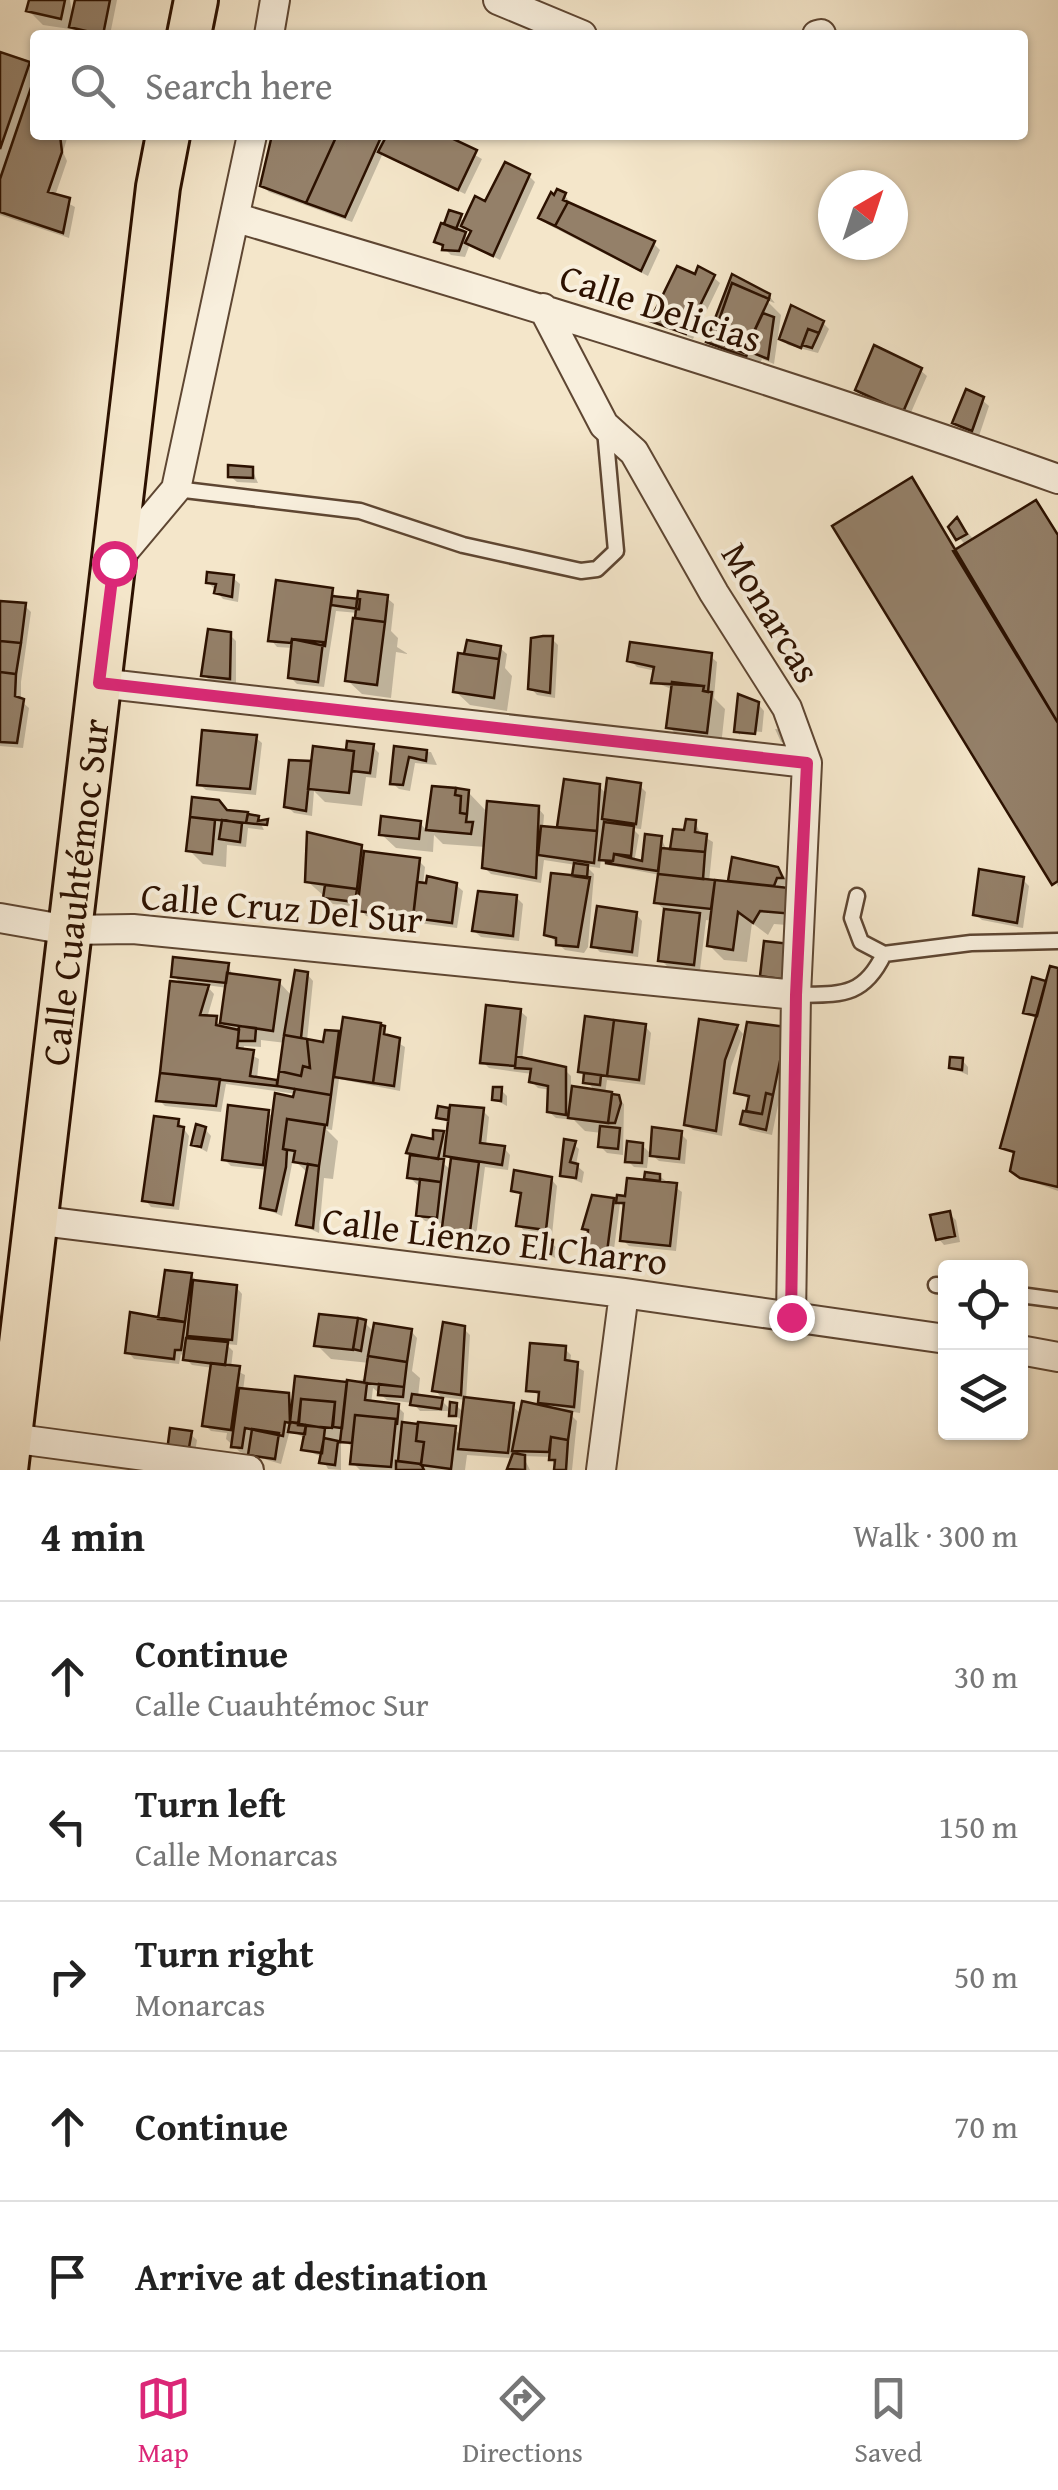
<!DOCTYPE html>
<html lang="en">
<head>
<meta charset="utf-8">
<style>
  body { margin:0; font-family:"Gentium Book Plus",serif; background:#f6f6f6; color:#222 }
  .controls { position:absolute; right:30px; bottom:30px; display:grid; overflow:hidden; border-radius:10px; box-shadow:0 2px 8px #0004 }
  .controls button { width:90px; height:90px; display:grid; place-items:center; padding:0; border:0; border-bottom:2px solid #e0e0e0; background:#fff; color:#222; font:50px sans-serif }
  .compass { position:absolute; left:818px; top:170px; width:90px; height:90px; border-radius:50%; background:#fff; box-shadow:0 2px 8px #0004; rotate:39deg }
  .stop { position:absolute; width:30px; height:30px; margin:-22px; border:8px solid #db2777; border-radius:50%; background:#fff }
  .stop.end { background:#db2777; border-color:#fff; box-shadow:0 2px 10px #0008 }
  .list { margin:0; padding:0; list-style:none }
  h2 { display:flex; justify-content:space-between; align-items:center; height:130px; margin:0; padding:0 40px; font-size:42px }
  h2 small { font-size:32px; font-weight:400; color:#767676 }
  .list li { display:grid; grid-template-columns:65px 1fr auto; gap:30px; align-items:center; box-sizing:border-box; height:150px; padding:0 40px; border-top:2px solid #e0e0e0 }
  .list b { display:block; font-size:38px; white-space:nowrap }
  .list p { margin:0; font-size:32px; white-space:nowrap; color:#767676 }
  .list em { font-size:32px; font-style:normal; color:#767676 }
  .icon { flex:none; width:55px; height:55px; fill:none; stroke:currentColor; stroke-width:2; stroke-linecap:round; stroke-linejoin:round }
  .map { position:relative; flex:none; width:1058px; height:1470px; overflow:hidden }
  .search { position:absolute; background:#fff; box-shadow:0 2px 8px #0004; left:30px; right:30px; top:30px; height:110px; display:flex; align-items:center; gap:25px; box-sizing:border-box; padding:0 35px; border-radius:10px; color:#767676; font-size:38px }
  .sheet { height:880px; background:#fff }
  nav { display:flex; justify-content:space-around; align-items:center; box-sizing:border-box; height:140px; border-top:2px solid #e0e0e0; background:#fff; font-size:28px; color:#767676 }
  nav a { display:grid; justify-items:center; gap:5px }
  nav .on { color:#db2777 }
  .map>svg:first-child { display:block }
  .shadow { fill:#0003; fill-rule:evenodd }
  .building { fill:#948069; stroke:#2c1100; stroke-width:2.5 }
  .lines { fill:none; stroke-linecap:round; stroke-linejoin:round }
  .lane-casing { stroke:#5e4632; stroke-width:19 }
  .street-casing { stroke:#5e4632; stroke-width:32 }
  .primary-casing { stroke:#2c1100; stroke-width:48 }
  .lane { stroke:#f8efdd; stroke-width:14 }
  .street { stroke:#f8efdd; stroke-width:28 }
  .primary { stroke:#f4e6ca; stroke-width:42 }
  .route { stroke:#db2777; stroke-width:12 }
  .labels { text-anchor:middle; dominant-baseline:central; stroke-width:8; stroke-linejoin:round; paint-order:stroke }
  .street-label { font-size:38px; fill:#2c1100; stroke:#f8efdd }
</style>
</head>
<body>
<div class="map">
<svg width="1058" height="1470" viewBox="0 0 1058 1470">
  <rect width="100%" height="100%" fill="#f4e6ca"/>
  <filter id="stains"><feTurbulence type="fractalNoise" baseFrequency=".002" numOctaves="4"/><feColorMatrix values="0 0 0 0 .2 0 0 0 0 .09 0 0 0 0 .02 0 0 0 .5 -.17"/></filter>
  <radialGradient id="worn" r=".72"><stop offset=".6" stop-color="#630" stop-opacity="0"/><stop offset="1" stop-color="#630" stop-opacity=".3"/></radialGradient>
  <path class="shadow" d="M32,0H70L73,19L77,0H117L110,35L43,25L29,11Z
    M0,55L35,70V135H68L63,152L67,161L55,196L75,207L69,238L0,215Z
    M274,135H439L482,159L465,194L383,153L352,222L269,192L262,186Z
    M529,176L535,182L500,260L470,244L465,257L451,255L437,241L450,213L466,222ZM465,227L472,233L469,240L463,233Z
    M565,195L572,207L653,243L660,250L648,276L547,224L541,217Z
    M696,277H713L720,283L693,339L653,321Z
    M769,296L775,303L766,300L781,315L774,364L762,359L759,366L729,354L714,339Z
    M823,323L829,329L818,353L788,345L782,339Z
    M920,370L927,376L909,417L858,389Z
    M982,400L989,406L979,436L961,429L955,423Z
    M252,469L258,483L237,482L230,476Z
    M912,480L958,551L966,546L951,527L957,520L975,541L1036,503L1058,535V887Z
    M233,578L240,584L238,602L223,599L208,582Z
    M331,590L338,599L387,598L394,604L391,631L398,638L397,647L408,654L396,652L391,698L362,694L347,680L358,613L336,611L324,687L297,684L290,677L293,648L277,647L271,640Z
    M0,603L25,606L31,612L21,682V701L29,708L23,748L0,746Z
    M230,635L236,641V684L211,682L204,675Z
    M552,639L558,645L555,698L537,695L531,688Z
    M500,648L507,654L505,668L512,676L507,711L470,705L455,691Z
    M710,656L717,662L714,698L725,709L721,746L683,741L669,727L674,690L654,682L656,671L637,667L630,660Z
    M758,704L764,711L762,732L740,730V735L737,732Z
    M775,729L786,730L791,743L781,742Z
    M255,737L262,743L256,795L206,790L199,784Z
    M373,747L379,753L376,778L366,777L362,806L325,802L314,791L312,816L294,813L287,806L291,762L313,764L353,753L349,749Z
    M396,749L431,752L437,765L415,763L410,791L399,789L392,783Z
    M566,782L599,786L607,795L640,786L646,792L641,829L632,828L639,835L634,863H644L661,838L667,851L672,852L695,822L701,835L713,842L709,882L735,885L731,880L734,860L782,874L788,880L782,890L796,892L787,925L774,924L768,935L752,923L747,962L724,960L710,946L713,921L706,920L700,970L668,967L661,960L667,912L656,902L660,875L608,865L601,858L600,868L586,866L594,874L588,947L584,953L565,950L547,934L574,878L576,865L544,860L541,883L491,874L484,867L486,847L443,844L434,835L433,852L396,848L381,834L420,823L428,832L435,789L468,792L488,813L538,808L544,815L543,828L559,830Z
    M194,799L258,818L264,830L248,828L246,847L227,845L226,867L203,864L189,850Z
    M360,847L367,854L418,860L425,867L423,885H456L463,891L457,928L366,916L360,907L333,904L307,881Z
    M1023,880L1029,886L1023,928L982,920L975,914Z
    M516,897L523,904L519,941L481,937L474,931Z
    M636,914L642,921L638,957L600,952L594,946Z
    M228,965L233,976L279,982L293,997L307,974L313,981L307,1041L325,1045L338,1034L343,1038L380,1025L388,1037L405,1047L400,1091L339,1079L332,1130L326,1129L338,1141L333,1179L324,1178L319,1233L299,1224L309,1174L293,1159L282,1216L263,1208L268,1170L231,1166L224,1159L268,1112L274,1119L296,1094L226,1084L221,1112L165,1106L159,1100L182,985L174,976ZM206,985L228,988L223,1025L207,1018L214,994ZM261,1040L286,1043L279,1082L257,1079L259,1059L243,1051L244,1046L261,1047Z
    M1058,970V1191L1019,1177L1016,1155L1003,1147L1038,1020L1026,1012Z
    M520,1011L527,1017L522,1060L564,1069L571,1076V1089L595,1092L581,1071L645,1026L651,1033L645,1085L607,1080L605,1094L624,1104L623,1155L607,1153L600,1146L602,1133L585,1131L574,1120L556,1118L549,1112L551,1090L538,1088L531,1081L532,1074L489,1068L483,1062Z
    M737,1027L743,1034L731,1067L722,1136L693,1130L687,1124Z
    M792,1036L772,1135L750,1130L743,1124L751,1100L736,1092Z
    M962,1060L968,1067V1075L952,1068Z
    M501,1090L507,1096V1106L494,1099Z
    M440,1109L483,1111L489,1117L486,1146L504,1148L510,1155L508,1170L485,1167L475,1244L450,1241L444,1234L445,1224L425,1221L419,1215L422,1189L409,1177V1152L435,1142L443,1134L448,1139L450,1124L439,1117ZM446,1155L453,1162L452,1171L444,1164Z
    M178,1121L189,1136L179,1210L151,1207L145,1200Z
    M205,1129L211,1136L207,1152L193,1144Z
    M681,1134L687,1140L685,1164L659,1161L652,1155Z
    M572,1143L579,1149L576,1165L584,1172L582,1183L563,1175Z
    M642,1145L649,1152L647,1168L634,1167L628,1161Z
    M647,1175L659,1176L682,1192L676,1251L629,1246L623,1240L626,1209L620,1203L613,1257L595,1255L588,1248L590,1234L584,1228L613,1200L618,1205L619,1197L627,1199L646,1182Z
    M551,1179L557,1186L552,1235L525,1232L519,1225L523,1197L514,1190Z
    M949,1214L956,1220L960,1242L944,1245L938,1238Z
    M551,1243L558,1249L557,1259L544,1252Z
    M191,1275L199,1283L236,1287L242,1294L237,1345L226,1344L233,1351L231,1368L245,1375L243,1391L288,1396L294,1402L367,1378L370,1363L331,1359L317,1345L364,1322L375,1333L411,1331L417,1338L412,1371L420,1378L418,1397L441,1400L452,1411L456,1405L465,1414L467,1400L441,1397L435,1390L464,1329L470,1335L466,1400L512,1406L520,1413L523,1404L540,1405L541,1396L529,1390L565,1349L571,1355L570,1363L584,1371L580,1413L567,1411L577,1421L572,1470H557L551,1457L523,1456L530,1470H511L510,1458L467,1455L465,1470H360L353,1463L354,1448L341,1439V1470L328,1469L322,1457L303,1449L306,1439L290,1430L281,1464L240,1452L226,1439L227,1433L211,1431L205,1425L213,1368L192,1365L181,1354L179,1364L134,1359L128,1352L161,1320ZM373,1388L387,1400L413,1403L420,1411H447L464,1421L462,1436L454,1429L403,1425L404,1413L398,1407L371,1404Z
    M173,1431L190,1434L197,1440L194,1458Z"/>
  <path class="building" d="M29,0H65L61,19L26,11Z
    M75,0H110L103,35L69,27Z
    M0,52L30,62L0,149Z
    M35,76V135H60L62,152L48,192L70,198L63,233L0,212V179Z
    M272,135H337L306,203L260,186Z
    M337,135H382L345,217L306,203Z
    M387,135H445L477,150L458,190L378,152Z
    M505,162L530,174L493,256L465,243L471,231L461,226L475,196L485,201Z
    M557,189L566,193L563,200L568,202L555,226L538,218L551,192L554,195Z
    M568,202L655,241L641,271L555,226Z
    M449,210L462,214L456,229L444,224Z
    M441,223L466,232L459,251L442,250L443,245L434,242Z
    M677,266L695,274L698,266L715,275L686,334L650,321Z
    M732,274L770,294L769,299L732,283L712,340L744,353L763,313L774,317L768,359L748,351L746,357L706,342Z
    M732,283L769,299L744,353L712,340Z
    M791,305L824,321L819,333L808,329L801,348L779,339Z
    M808,329L819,333L812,348L802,345Z
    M874,345L922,368L903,412L855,390Z
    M966,389L984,397L972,431L952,423Z
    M228,465L253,467V478L228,477Z
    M912,477L1058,723V881L1052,885L832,526Z
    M1036,500L1058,535V723L953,551Z
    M957,517L967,534L956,540L948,527Z
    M207,572L234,575L232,597L214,593L216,584L206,583Z
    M276,580L333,588L325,646L292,639L291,643L268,641Z
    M358,591L388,595L385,622L355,618Z
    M332,596L360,599L359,609L331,605Z
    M0,601L26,603L21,643L0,641Z
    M353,618L385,622L377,685L345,681Z
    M208,629L231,632L230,679L201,676Z
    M543,636H553L550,693L528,689L531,638Z
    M292,639L323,642L318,682L288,678Z
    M467,640L501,646L499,659L464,654Z
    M0,641L21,643L16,674L0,672Z
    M630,642L712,653L708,692L703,691L704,686L651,683L654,667L627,661Z
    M458,653L499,659L494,698L453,692Z
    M0,672L16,674L15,696L24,699L17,743L0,742Z
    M672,682L704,686L703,691L712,692L707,733L666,728Z
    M738,694L759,702L755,734L734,732Z
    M202,730L257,735L250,789L197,785Z
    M347,741L374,744L370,773L352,771L354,751L346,750Z
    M313,746L354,751L349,793L308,789Z
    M394,746L427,750L426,761L409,757L403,785L390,784Z
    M289,760L311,761L306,811L284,807Z
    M607,778L641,783L636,824L602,819Z
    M564,779L600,784L597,831L557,827Z
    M432,786L456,788L455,795L461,796L460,813L467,814L466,822H473L471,834L426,830Z
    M456,788L469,790L467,814L460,813L461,796L455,795Z
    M192,797L219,800L227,810L248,812L246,823L190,817Z
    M487,801L539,806L536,878L482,868Z
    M248,814L259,816L258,821L268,819L267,825L246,823Z
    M381,816L421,821L419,839L379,835Z
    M190,817L215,820L212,854L186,851Z
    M686,819L696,820L695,832L707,834L705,852L670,849L673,829L684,830Z
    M222,820L242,823L240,842L219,839Z
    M604,822L634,826L631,856L614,854L613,861L599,860Z
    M541,826L597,831L594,863L538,855Z
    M307,832L362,845L357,889L305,882Z
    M645,834L662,836L658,871L605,863L613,861L614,854L642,861Z
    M661,848L705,852L703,879L658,874Z
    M364,851L420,858L413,918L357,911Z
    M732,857L778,867L783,878H777L774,886L728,881Z
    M574,863L588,865L587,878L572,876Z
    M979,869L1024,877L1017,923L973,915Z
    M551,873L590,877L578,947L556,945V938L544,935Z
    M658,874L715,880L711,909L654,903Z
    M427,876L457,883L452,923L413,918L417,882L426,883Z
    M715,880L798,889L794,914L760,911L753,923L738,912L733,950L707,946Z
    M325,885L357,889L355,902L323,898Z
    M478,891L517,895L513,936L472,931Z
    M597,906L637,912L632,952L591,947Z
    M664,909L700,913L694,965L658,961Z
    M764,941L791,944L787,980L760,976Z
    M173,957L229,963L226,983L171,977Z
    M1050,966L1058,968V1187L1020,1178L1010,1171L1014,1152L1000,1148Z
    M295,970L308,972L301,1038L284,1035Z
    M227,973L280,980L273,1031L220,1023Z
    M1032,977L1046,981L1037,1016L1023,1013Z
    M170,981L209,985L200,1015L217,1016L216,1025L239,1030L237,1048L254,1050L250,1076L277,1080V1086L160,1073Z
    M486,1005L521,1009L515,1066L480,1063Z
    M585,1016L614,1020L607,1076L578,1072Z
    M343,1017L381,1023L373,1083L334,1077Z
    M699,1019L738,1025L725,1060L716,1131L684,1125Z
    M614,1020L646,1024L639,1080L607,1076Z
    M747,1022L787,1027L773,1095L766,1093L762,1114L746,1111L749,1096L734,1093Z
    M381,1025L385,1026L384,1034L400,1038L394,1086L373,1083Z
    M239,1026L256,1028L255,1041H238Z
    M325,1030L339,1031L331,1095L277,1086L279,1071L301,1076L303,1066L310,1068L307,1039L323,1042Z
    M284,1035L307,1039L310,1068L303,1066L301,1076L279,1071Z
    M516,1056L566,1067V1115L547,1112L548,1086L529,1082L531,1069L515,1068Z
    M950,1057L963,1058L962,1070L949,1068Z
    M160,1073L220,1079L216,1106L156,1101Z
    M584,1073L601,1075L600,1085L583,1083Z
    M572,1086L612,1092L608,1123L568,1118Z
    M493,1087H502L501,1101L492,1100Z
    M295,1089L331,1095L327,1125L287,1119L283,1149L287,1150L286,1167L276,1211L260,1208L275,1093L293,1097Z
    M766,1093L773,1095L766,1130L740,1124L743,1111L762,1114Z
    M612,1094L619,1095L621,1103L615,1123H608Z
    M228,1105L269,1110L263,1165L222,1160Z
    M450,1105L484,1108L480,1143L505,1146L502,1165L444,1156Z
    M438,1106L449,1108L448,1120L436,1118Z
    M154,1116L179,1119L178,1126L184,1127L173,1205L142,1201Z
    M287,1119L325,1125L319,1166L293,1162L295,1151L283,1149Z
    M196,1124L206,1127L201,1147L191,1145Z
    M600,1126L620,1128L618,1149L598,1147Z
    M652,1127L682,1131L679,1159L650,1156Z
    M433,1130L444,1131L438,1159L406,1153L412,1135L433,1139Z
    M564,1139L576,1141L570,1162L578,1164L576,1178L560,1176Z
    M627,1141L643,1143L642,1163L625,1162Z
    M410,1155L444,1159L441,1182L407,1178Z
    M451,1158L479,1162L469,1239L441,1235Z
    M308,1164L319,1166L313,1228L296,1225Z
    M514,1170L552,1177L546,1230L516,1226L521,1193L511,1191Z
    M645,1172L660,1174V1181L644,1179Z
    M627,1178L677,1183L670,1246L620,1241L624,1203H616L617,1195L625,1196Z
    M420,1179L441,1182L437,1218L416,1216Z
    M592,1195L614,1198L607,1252L586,1249L588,1230L582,1229Z
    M950,1211L955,1236L936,1240L930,1215Z
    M542,1239L553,1240L551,1254L541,1253Z
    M165,1270L192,1273L185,1322L158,1319Z
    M193,1280L237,1285L232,1340L187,1336Z
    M130,1312L185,1322L181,1350H175L174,1359L125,1353Z
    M319,1314L358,1318L353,1350L314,1346Z
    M358,1318L366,1320L361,1351L353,1349Z
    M443,1322L465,1326L461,1395L432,1391Z
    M374,1323L412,1329L407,1362L368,1356Z
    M186,1338L228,1342L225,1365L183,1360Z
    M530,1343L566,1346L565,1360L578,1362L574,1407L538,1403L539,1392L526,1391Z
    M368,1356L407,1362L404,1387L364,1383Z
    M211,1363L240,1366L231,1430L202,1426Z
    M295,1376L347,1382L342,1428L333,1427L335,1402L301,1399L299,1423L290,1422Z
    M347,1380L367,1383L365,1400L399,1404L397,1425L396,1419L355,1415L352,1443L340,1442Z
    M379,1384L404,1387L403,1397L378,1395Z
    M239,1388L289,1393L290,1423L285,1422L283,1436L245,1428L242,1448L231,1447Z
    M412,1394L443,1398L441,1409L410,1405Z
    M464,1397L514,1403L508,1453L458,1449Z
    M301,1399L335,1402L332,1428L298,1425Z
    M522,1401L572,1412L568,1440L551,1437L549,1452L512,1451Z
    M450,1402L457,1403L456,1416H449Z
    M355,1415L396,1419L391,1467L350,1464Z
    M290,1422L306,1425L305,1434L288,1432Z
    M402,1422L418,1424L416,1441L424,1442L421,1464L398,1461Z
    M418,1422L456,1426L451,1469L421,1465L424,1442L416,1441Z
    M306,1425L325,1428L322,1453L301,1450Z
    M170,1428L192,1431L188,1453L167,1451Z
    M252,1429L279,1433L275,1459L248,1455Z
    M551,1437L568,1440L566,1470H554L555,1460H549Z
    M324,1438L338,1441L335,1465L319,1463Z
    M513,1453L525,1455V1470L507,1469Z
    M396,1461L421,1464L424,1470H396Z"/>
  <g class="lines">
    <g class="lane-casing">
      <path id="lane" d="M176,489L360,511L463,545L581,571L597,569L616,551L605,430
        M857,896L852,918L861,942L884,954L971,943L1058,941
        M796,995C840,994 863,998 884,954
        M936,1285L946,1286
        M1020,1295L1058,1300"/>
    </g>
    <g class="street-casing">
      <path id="street" d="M498,0L582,35
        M269,35L275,0
        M817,35L821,34
        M237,218C513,299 787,383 1058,479
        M543,308L604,425L634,452L714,593L787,708L807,763L796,995L791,1317
        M114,563L176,489L252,135
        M99,683L807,763
        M0,918L68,930L133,929L796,995
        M34,1220L624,1293L946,1339
        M1020,1350L1058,1357
        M10,1438L249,1470
        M601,1470L624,1293"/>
    </g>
    <g class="primary-casing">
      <g id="primary">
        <path d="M189,35L196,0"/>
        <path id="s1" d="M6,1470L158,187L168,135"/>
      </g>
    </g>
    <use href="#lane" class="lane"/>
    <use href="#street" class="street"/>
    <use href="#primary" class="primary"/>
  </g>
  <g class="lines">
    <path class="route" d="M114,563L99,683L807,763L796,995L791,1317"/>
  </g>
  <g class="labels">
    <g class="street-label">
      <text transform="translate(661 307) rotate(18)">Calle Delicias</text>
      <text transform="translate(772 612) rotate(59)">Monarcas</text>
      <text stroke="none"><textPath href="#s1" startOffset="582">Calle Cuauhtémoc Sur</textPath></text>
      <text transform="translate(282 907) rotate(5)">Calle Cruz Del Sur</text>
      <text transform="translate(495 1240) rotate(7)">Calle Lienzo El Charro</text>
    </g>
  </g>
  <rect width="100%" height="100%" filter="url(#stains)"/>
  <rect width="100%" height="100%" fill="url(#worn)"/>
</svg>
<div class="controls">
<button><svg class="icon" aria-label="locate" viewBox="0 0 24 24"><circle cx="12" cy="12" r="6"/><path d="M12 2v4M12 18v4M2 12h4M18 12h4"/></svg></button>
<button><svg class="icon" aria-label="layers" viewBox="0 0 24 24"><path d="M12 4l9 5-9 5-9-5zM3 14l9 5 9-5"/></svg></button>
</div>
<svg class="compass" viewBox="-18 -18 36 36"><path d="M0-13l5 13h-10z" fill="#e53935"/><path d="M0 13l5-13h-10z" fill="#767676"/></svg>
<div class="stop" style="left:114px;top:563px"></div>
<div class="stop end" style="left:791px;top:1317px"></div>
<div class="search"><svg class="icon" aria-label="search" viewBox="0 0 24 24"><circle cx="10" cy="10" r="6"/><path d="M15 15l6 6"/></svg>Search here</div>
</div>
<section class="sheet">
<h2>4 min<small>Walk · 300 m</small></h2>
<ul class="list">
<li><svg class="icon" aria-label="ahead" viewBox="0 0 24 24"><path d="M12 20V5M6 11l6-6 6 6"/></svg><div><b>Continue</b><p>Calle Cuauhtémoc Sur</p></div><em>30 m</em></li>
<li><svg class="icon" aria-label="left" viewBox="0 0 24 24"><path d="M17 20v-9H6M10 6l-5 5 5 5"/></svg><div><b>Turn left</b><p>Calle Monarcas</p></div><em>150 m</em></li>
<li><svg class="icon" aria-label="right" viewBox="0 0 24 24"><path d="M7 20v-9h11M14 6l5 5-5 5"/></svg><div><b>Turn right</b><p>Monarcas</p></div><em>50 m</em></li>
<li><svg class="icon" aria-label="ahead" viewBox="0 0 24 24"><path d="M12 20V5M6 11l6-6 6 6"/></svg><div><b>Continue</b></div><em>70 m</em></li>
<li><svg class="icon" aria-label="arrive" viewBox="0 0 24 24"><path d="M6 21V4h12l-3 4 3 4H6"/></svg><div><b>Arrive at destination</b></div></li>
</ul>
</section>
<nav>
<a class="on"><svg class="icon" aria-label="map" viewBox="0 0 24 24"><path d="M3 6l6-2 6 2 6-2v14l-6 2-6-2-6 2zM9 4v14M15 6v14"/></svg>Map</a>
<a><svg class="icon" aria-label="directions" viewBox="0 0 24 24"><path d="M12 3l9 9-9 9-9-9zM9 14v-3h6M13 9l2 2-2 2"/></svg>Directions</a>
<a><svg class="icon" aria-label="saved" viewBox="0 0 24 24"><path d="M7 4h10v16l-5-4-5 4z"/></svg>Saved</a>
</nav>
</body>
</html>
